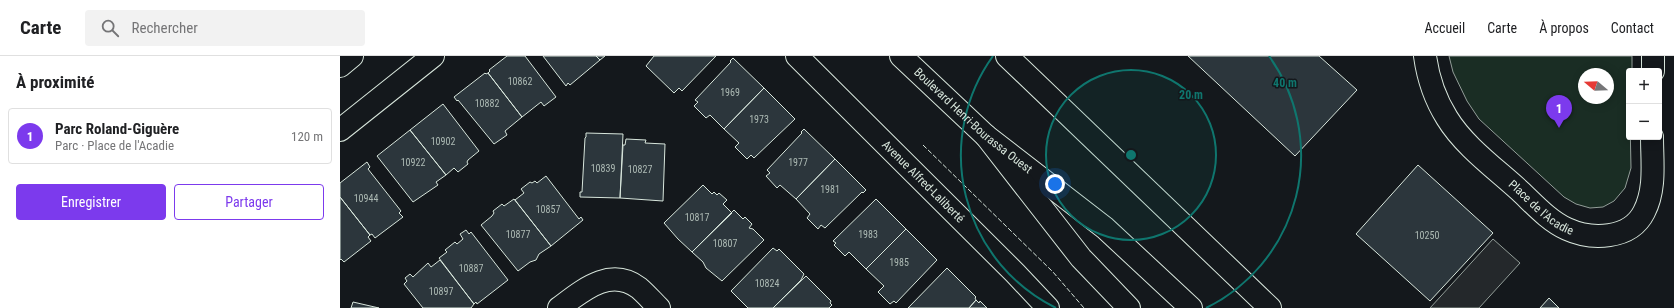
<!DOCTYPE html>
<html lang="fr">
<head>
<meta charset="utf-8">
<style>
  body { margin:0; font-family:"Roboto Condensed",sans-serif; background:#f2f2f2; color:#202124 }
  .controls { position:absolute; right:12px; top:12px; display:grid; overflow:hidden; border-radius:4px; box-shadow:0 2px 10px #0003 }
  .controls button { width:36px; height:36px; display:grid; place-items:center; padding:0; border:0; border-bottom:1px solid #e0e0e0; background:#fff; color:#202124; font:20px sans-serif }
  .compass { position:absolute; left:1238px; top:12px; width:36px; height:36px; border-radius:50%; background:#fff; box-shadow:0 2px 10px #0003; rotate:289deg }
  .you { position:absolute; left:715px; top:128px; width:14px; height:14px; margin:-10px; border:3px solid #fff; border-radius:50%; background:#1a73e8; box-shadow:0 0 0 6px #1a73e833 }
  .badge { display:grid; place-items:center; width:26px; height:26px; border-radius:50%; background:#7c3aed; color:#fff; font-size:13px; font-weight:700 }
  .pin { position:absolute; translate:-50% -33px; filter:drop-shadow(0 1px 2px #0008) }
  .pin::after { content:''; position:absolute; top:21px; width:14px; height:12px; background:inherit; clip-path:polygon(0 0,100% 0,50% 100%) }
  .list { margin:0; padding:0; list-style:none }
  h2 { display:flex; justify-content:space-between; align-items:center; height:52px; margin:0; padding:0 16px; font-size:17px }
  h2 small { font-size:13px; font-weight:400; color:#757577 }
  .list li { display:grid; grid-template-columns:26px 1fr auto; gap:12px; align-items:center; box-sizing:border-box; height:56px; margin:0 8px 8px; padding:0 8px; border:1px solid #e0e0e0; border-radius:4px }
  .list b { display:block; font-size:15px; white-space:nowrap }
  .list p { margin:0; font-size:13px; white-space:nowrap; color:#757577 }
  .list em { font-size:13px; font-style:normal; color:#757577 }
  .actions { display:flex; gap:8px; padding:12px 16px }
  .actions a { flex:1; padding:9px 0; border:1px solid #7c3aed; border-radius:4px; text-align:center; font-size:14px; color:#7c3aed }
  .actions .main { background:#7c3aed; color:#fff }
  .icon { flex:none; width:22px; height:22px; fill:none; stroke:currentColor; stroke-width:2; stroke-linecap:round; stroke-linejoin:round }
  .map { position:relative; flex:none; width:1334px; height:252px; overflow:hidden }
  header { display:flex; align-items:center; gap:24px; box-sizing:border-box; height:56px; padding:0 20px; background:#fff; border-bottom:1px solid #e0e0e0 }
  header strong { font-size:19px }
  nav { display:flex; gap:22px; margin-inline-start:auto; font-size:14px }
  .search { width:280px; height:36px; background:#f2f2f2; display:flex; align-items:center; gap:10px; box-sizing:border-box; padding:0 14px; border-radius:4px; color:#757577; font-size:15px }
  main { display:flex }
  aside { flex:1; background:#fff }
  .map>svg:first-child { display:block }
  .green { fill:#1a2d24; stroke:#939e99; fill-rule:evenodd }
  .parking { fill:#24282b; stroke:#939e99 }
  .building { fill:#2c363c; stroke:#d8e6dc }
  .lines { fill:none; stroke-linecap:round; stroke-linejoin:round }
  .minor-casing { stroke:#d8e6dc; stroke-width:24 }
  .major-casing { stroke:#d8e6dc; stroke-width:24 }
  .highway-casing { stroke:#d8e6dc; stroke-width:24 }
  .minor { stroke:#14181c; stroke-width:22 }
  .major { stroke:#14181c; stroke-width:22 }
  .highway { stroke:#14181c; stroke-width:22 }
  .fence { stroke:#d8e6dc; stroke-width:1; stroke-dasharray:5 2; stroke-linecap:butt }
  .ring { fill:none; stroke:#0f766e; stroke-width:2 }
  .labels { text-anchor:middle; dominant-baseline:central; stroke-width:3; stroke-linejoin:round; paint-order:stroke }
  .number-label { font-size:10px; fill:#adbab4 }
  .street-label { font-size:12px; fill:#d8e6dc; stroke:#14181c }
  .centre { fill:#0f766e; stroke:#14181c; stroke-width:2 }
  .ring-label { font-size:12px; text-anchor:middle; font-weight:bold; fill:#0f766e; stroke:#14181c; stroke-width:3; stroke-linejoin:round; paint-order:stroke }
</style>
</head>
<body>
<header>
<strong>Carte</strong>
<div class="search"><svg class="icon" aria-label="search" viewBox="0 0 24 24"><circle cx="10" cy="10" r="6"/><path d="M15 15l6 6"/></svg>Rechercher</div>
<nav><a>Accueil</a><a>Carte</a><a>À propos</a><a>Contact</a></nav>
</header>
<main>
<aside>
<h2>À proximité<small></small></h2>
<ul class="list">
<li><span class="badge">1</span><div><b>Parc Roland-Giguère</b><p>Parc · Place de l'Acadie</p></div><em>120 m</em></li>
</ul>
<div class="actions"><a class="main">Enregistrer</a><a>Partager</a></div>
</aside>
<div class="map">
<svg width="1334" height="252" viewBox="0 0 1334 252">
  <rect width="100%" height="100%" fill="#14181c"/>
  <path class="green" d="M1109,0H1292V15H1289L1291,112L1285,132L1274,145L1263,151L1250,152L1236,148L1224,141L1139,63L1127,45L1113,16ZM1244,18H1268V42H1244Z"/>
  <path class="parking" d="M1153,183L1180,207L1139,252H1090Z"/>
  <path class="building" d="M167,0H185L216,41L204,50L201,46L182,61L148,17L150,15L149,14Z
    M203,0H256L260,4L230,29L228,27L226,30Z
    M256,0H265L260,4Z
    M314,0H376L342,35L339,32L334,37L306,10Z
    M848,0H979L1017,34L955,100Z
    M393,2L424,32L384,73L370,59L366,62L354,50L358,46L355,44L391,6L390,5Z
    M145,17L146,18L148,17L182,61L165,75L167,79L154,88L118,44L117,45L114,41Z
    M424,32L455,63L414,102L411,99L407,103L395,91L399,87L384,73Z
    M103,48L139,95L128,104L127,106L128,108L118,116L114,112L106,119L70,74Z
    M464,73L495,103L456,143L440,129L437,132L426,120L430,117L427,114L462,77L461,76Z
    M70,74L106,119L96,126L98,129L73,146L37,100Z
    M246,77L283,78L280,142L240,141V136H242L245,82L246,81Z
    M286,83L306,84L305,87L325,88L323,145L280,142L283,89H285Z
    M495,103L526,134L523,137L522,136L485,172L481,169L478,173L467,162L470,158L456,143Z
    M27,106L30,111L28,113L61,155L59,157L63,161L35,182L32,178L30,179L0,141V127Z
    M1078,109L1153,177L1090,245L1016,178Z
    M206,120L239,163L241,161L243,164L211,190L175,144L184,137L181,133L190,126L192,127L195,125L197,127Z
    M363,129L372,138L374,136L377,139L379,137L387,144L383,148L392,157L352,196L338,183L324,167Z
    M0,141L30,179L28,181L31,185L4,206L1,203L0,204Z
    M174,143L211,190L199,198L196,204L190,206L178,215L141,169L152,160L154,157L153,155L162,148L164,150Z
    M536,143L566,173L526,213L509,196L505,200L494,189L496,187L493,185Z
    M394,154L403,163L405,161L412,168L409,172L413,173L424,184L382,225L366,212L363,206L352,196Z
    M566,173L597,204L556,247L554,245L550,248L538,236L544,230L526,213Z
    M126,174L129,178L131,176L168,224L137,248L136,246L134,248L99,202L107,196L105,194L115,186L117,188L123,183L120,178Z
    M433,192L437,195L439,193L464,218L461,224L433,252H408L391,235Z
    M100,204L134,248L131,252H83L64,228L67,225L65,222L70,218L73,221L88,207L91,211Z
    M607,212L636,241L635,242L636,244L629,252H568Z
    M466,220L491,245L490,247L492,249L489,252H433Z
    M1209,242L1219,252H1200Z
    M636,244L639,247L640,245L647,252H629Z
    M13,246L39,252H11Z"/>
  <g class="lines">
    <g class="minor-casing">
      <g id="minor">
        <path id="s1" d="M457,0L675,217L708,252"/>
        <path id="s2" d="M1085,0C1088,22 1095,43 1107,62C1124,90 1156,113 1180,135C1194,148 1209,165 1227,173C1251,184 1290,184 1304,156C1316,133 1312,106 1312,81"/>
        <path d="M1313,15V0"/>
        <path d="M0,74L93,0"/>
        <path d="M219,252C242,235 270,210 299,232C306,238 312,245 319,252"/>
      </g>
    </g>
    <g class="major-casing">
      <g id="major">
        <path id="s3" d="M561,0L646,80L765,172L851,252"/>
        <path d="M667,0L930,252"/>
        <path d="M0,10L12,0"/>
      </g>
    </g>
    <g class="highway-casing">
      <path id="highway" d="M646,80L741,202L789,252"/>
    </g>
    <use href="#minor" class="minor"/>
    <use href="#major" class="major"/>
    <use href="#highway" class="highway"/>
    <path class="fence" d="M583,89L713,216L744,252"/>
  </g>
  <circle cx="791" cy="99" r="85" fill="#0f766e" fill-opacity=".12"/>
  <g class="ring">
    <circle cx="791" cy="99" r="85"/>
    <path d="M716 252A170 170 0 0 1 653 0M929 0A170 170 0 0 1 866 252"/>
  </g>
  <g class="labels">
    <g class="number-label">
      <text x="180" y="25">10862</text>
      <text x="390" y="36">1969</text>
      <text x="147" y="47">10882</text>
      <text x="419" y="63">1973</text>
      <text x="103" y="85">10902</text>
      <text x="73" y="106">10922</text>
      <text x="458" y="106">1977</text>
      <text x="263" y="112">10839</text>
      <text x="300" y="113">10827</text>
      <text x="490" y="133">1981</text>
      <text x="26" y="142">10944</text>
      <text x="208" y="153">10857</text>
      <text x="357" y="161">10817</text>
      <text x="178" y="178">10877</text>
      <text x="528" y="178">1983</text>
      <text x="1087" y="179">10250</text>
      <text x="385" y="187">10807</text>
      <text x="559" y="206">1985</text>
      <text x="131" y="212">10887</text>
      <text x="427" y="227">10824</text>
      <text x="101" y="235">10897</text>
    </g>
    <g class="street-label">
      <text stroke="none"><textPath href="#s3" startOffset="97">Boulevard Henri-Bourassa Ouest</textPath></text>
      <text stroke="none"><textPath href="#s1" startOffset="178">Avenue Alfred-Laliberté</textPath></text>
      <text stroke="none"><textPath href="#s2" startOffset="197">Place de l'Acadie</textPath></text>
    </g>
  </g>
  <circle cx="791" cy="99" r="6" class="centre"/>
  <g class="ring-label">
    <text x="945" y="31">40 m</text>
    <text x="851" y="43">20 m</text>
  </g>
</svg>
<div class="controls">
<button>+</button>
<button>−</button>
</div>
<svg class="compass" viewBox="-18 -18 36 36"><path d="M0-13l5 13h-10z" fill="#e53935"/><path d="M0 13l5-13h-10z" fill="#757577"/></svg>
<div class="you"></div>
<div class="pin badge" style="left:1219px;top:72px">1</div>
</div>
</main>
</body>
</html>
